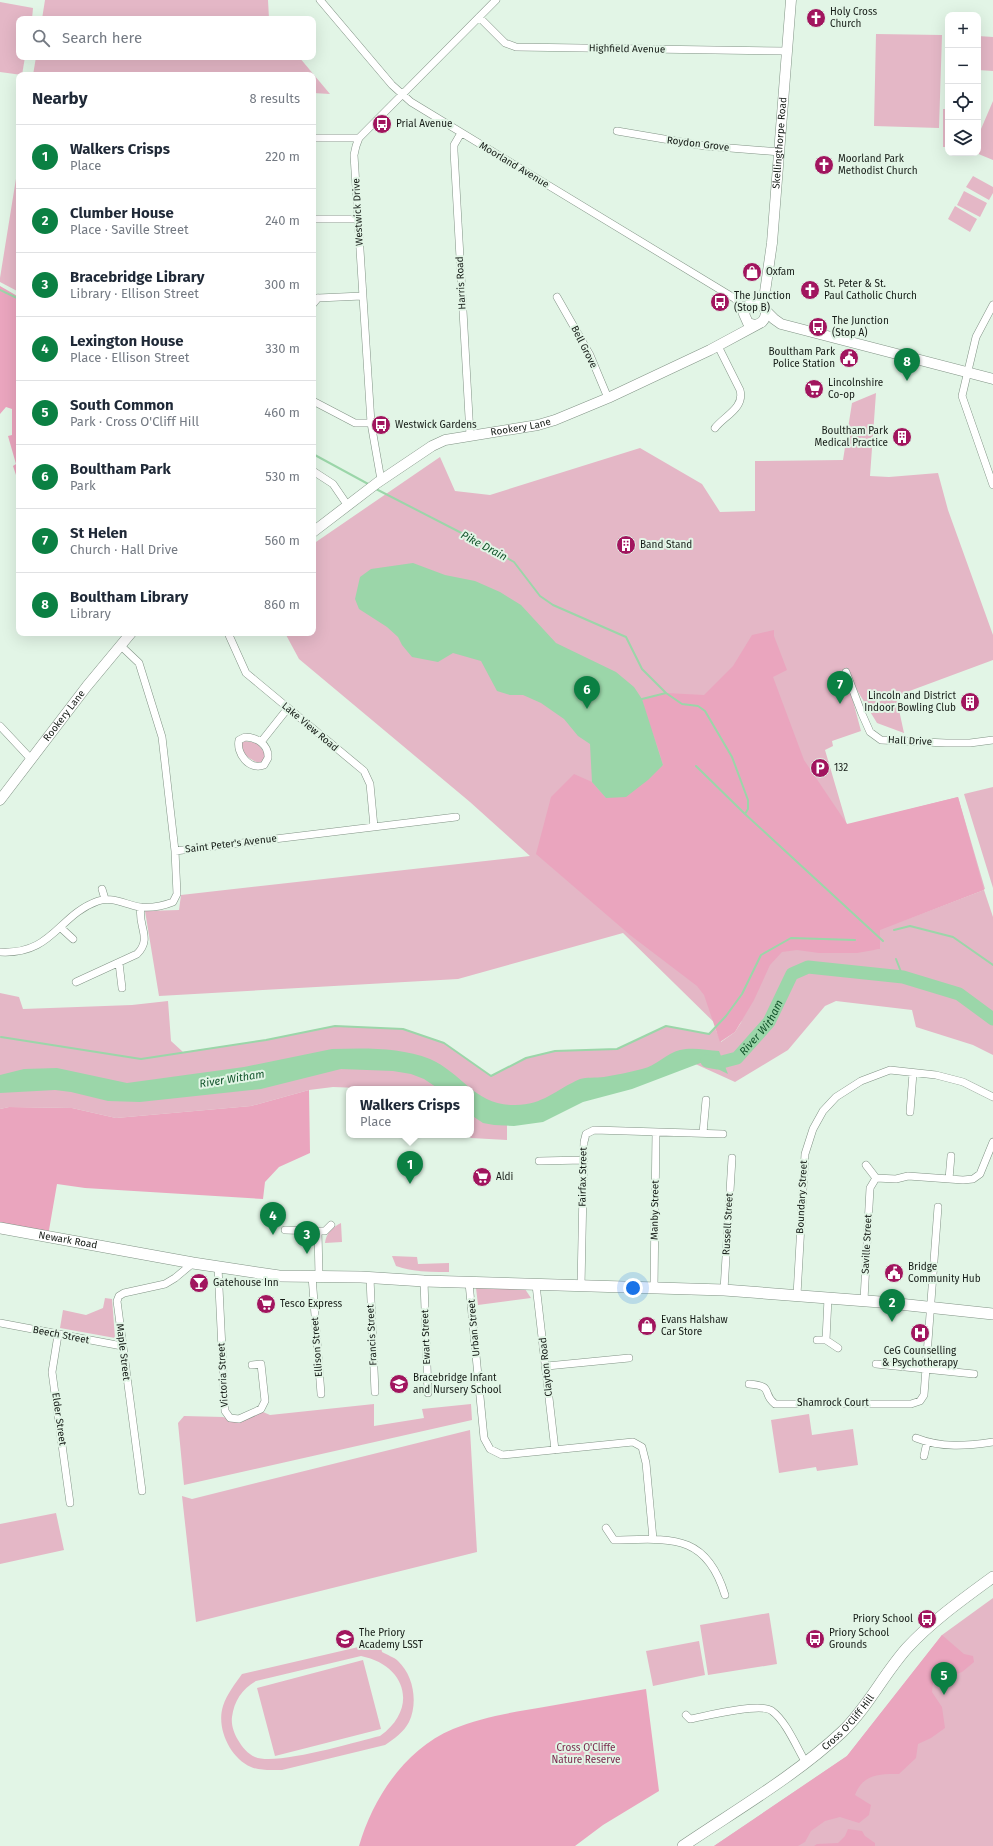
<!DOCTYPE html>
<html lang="en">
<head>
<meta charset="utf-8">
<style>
  body { margin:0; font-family:"Fira Sans",sans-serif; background:#f2f2f3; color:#1f2937 }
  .controls { position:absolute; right:12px; top:12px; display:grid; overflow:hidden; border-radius:8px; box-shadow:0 4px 16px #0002 }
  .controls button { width:36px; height:36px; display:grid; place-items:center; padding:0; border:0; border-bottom:1px solid #e0e1e3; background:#fff; color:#1f2937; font:20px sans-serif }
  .you { position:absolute; left:633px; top:1288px; width:14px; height:14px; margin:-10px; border:3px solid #fff; border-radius:50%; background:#1a73e8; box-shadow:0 0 0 6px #1a73e833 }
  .badge { display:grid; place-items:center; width:26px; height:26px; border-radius:50%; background:#0b8043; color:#fff; font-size:13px; font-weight:700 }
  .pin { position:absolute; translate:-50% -33px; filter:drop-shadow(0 1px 2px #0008) }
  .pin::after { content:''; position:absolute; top:21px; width:14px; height:12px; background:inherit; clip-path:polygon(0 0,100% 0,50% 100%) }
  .popup { position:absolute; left:346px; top:1086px; width:128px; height:52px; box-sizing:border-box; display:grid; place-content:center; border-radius:8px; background:#fff; filter:drop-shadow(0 1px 3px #0005); font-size:13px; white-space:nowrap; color:#747a83 }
  .popup b { font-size:15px; color:#1f2937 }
  .popup::after { content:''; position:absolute; left:50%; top:100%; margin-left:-8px; border:8px solid transparent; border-top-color:#fff }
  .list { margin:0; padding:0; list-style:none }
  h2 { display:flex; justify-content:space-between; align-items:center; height:52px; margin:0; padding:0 16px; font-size:17px }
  h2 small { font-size:13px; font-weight:400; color:#747a83 }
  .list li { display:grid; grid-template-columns:26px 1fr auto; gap:12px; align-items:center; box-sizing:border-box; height:64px; padding:0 16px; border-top:1px solid #e0e1e3 }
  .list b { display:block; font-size:15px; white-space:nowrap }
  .list p { margin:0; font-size:13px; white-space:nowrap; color:#747a83 }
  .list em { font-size:13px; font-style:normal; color:#747a83 }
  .icon { flex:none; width:22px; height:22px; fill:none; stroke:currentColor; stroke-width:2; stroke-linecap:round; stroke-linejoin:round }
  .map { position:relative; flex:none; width:993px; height:1846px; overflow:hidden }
  .search { position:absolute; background:#fff; box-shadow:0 4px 16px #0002; left:16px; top:16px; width:300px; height:44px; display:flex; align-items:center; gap:10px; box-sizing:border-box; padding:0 14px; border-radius:8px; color:#747a83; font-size:15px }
  .panel { position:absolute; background:#fff; box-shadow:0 4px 16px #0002; left:16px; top:72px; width:300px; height:564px; border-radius:8px }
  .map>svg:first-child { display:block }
  .green { fill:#e4b7c6; fill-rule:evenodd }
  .forest { fill:#eaa5be }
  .water { fill:#9bd6a9 }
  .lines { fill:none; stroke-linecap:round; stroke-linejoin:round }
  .stream { stroke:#9bd6a9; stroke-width:2 }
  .river { stroke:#9bd6a9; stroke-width:13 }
  .street-casing { stroke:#819385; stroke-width:8 }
  .secondary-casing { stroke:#819385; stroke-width:11 }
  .primary-casing { stroke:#819385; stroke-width:12 }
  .street { stroke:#fff; stroke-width:7 }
  .secondary { stroke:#fff; stroke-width:10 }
  .primary { stroke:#fff; stroke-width:11 }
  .labels { text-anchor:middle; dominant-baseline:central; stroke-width:4; stroke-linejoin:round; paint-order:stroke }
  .poi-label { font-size:10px; fill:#151b16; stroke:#e2f5e6; text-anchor:start }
  .street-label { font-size:10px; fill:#151b16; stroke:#e2f5e6 }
  .park-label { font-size:10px; fill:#79294c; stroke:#e2f5e6 }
  .water-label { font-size:11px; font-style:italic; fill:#12542b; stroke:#e2f5e6 }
</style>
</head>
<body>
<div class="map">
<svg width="993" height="1846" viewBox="0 0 993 1846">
  <rect width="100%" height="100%" fill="#e2f5e6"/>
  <path class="green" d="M45,0H268L269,19H42Z
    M0,2L33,8L32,19H19V57H25L22,75L0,72Z
    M876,34L942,35L939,128L874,126Z
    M978,36L993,37V71L978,70Z
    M36,57H299L330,94L313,93V75H33Z
    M993,101V160L976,153H978V136Z
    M943,109H948V147H943Z
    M19,160V292L0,282V278Z
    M973,176L993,187V193L989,200L966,187Z
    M964,191L987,203L980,217L957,205Z
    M955,206L977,219L970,232L948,219Z
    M876,393L870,476L889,477L938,473L948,510L993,635V660L896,696L904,733L877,723L846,672L831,677L833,681L846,675L861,731L832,741L833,746L825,750L847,825L958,797L985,889L892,925L984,890L993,917V1055L973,1045L916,1027L912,1010L836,1001L825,1006L788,1050L735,1082L680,1057L507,1116V1140L471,1138L468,1135H471V1089H385L333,1087L309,1090L251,1106L116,1118L72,1108L9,1107L0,1109V993L19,997L23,1009L132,1005L168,1001L171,1041L183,1052L266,1040L335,1026L403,1029L444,1043L491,1076L526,1058L555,1051L617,1049L666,1026L709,1034L715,1028L721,1042L735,1032L742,1021L727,1035L623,933L458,979L159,996L145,911L179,910L181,895L530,856L470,802L299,659L285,633H313V544L440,457L455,491L490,495L640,448L702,484L720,512L755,511V461L843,460L852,403ZM880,930V949L823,952Z
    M244,741L257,743L264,752L266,758L263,762L258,763C249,758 242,755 240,744Z
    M993,787V888L964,794Z
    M341,1223L342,1242L325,1243C326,1233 333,1227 341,1223Z
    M392,1256L417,1257L418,1264L449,1263V1272C431,1272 413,1272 396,1266Z
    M476,1288L525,1289L531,1298L478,1305Z
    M105,1298L112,1299L115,1338L60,1328L63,1310L86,1315L103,1308Z
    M374,1404V1426L424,1418L422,1409L471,1404L472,1420L184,1485L178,1423L184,1416L223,1417L240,1422L263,1412L270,1415Z
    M809,1414L812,1435L853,1429L858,1465L817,1471L816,1467L779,1473L771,1420Z
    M470,1430L477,1552L196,1622L182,1496L192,1499Z
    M56,1513L64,1550L0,1564V1524Z
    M993,1598V1846H714L847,1756L942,1635Z
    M769,1613L777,1664L708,1675L700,1625Z
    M699,1641L705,1675L653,1686L646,1651Z
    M380,1642L382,1652C387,1655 394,1657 398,1661C414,1676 418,1703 409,1722C404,1732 394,1739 385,1745L282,1770C272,1770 260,1771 251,1767C230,1758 216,1728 223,1706C227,1694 235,1684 242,1674ZM361,1656C406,1665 419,1708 380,1736C355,1742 276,1766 255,1757C248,1754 242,1747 238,1740C234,1733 231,1725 232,1717C234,1701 242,1689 256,1681Z
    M363,1660L381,1729L275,1756L257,1688Z"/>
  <path class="forest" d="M0,286L19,297V484L13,466L16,464L8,436L12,435V409L6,407L0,414Z
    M774,630V636L787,670L773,677L804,760L847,824L958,797L984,890L880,930V949L857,953H819L797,950L782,952L770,965L754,1000L735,1032L720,1042L704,995L697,986L630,935L536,854L551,797L574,774L592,782L606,798L663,765C657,742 647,721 642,699L666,693L704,695L733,666L752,635Z
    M309,1090L310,1153L279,1167L265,1182L263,1199L85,1188L57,1184L48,1236L0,1234V1109L9,1107L72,1108L116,1118L251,1106Z
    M942,1635L964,1654L973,1656L974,1662L962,1672L933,1683L932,1692L942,1707L945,1728L931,1738L918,1744L916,1758L899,1774C879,1774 863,1774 855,1795L871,1805L869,1815L859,1823L840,1817L825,1821L811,1831L805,1842L798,1846H714L847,1756Z
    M646,1689L659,1791L603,1825L575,1846H359C373,1798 405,1749 453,1729C481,1717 514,1712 544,1707C578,1701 612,1695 646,1689Z
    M848,1829L862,1831L865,1836L875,1843V1846H814L817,1844L838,1843L845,1836Z"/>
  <path class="water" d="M413,563L445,575L475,581L500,592L521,605L556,643L616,672L634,687L642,699L663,765L648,780L626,797L606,798L592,782L590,744L578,736L564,719L541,703L523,695H510L497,691L481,661L453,653L438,662L412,657L402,645L398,637L387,627L359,609L355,599L360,577L371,569Z
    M332,1049C364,1048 400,1047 430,1059C462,1073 475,1105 513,1105C542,1106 555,1090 580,1079C586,1077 596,1078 604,1077C616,1075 630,1072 642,1069C656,1066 667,1053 680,1050C692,1047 707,1050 719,1051L728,1074L703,1062L632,1089L583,1102L543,1122L514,1126L494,1125L483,1123L471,1115V1089H439L424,1079L411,1074L393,1071L341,1069L261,1089L140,1102L108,1101L71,1092L55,1090L0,1093V1075L24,1069L57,1068L127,1083L244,1067Z"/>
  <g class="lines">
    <path class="stream" d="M0,290L19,299
      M313,454L370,485
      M376,489L479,542L514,562L540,596L553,605L626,637L642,669L666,693
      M642,699L666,693L682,704L698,706L705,711L732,757L748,800V809L745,814
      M696,766L745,814L883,941
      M894,930L910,926L953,937L993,965
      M896,959L903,977
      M1,1037L141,1059L266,1040L335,1026L403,1029L444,1043L491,1076L526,1058L555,1051L617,1049L666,1026L709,1034L726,1016L742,994L761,955L791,938L855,940"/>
    <path class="river" id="s1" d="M707,1061L718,1063L737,1058L769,1022L792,974L808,967L903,977L959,994L993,1019"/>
    <g class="street-casing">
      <path id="street" d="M320,0L392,85L411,102L734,298L745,309
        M479,17L505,43L516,47L787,51
        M617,131L705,146L780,152
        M461,133L454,145V151L470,435
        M313,138H359
        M313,219H358
        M557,297L590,355L608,398
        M318,298L362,296
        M313,304L318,298
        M993,305L976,337L962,396L993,485
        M313,401L355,423H371
        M715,428C724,416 745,408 740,390L718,346
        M313,471L333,484L348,506
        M381,480L371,423L354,155L356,146L359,138L496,0
        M228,633L246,673L364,771L370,784L374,827
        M120,645L139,663L162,737L175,851L456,817
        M846,672L862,714L870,732L881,740L946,743H970L993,740
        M0,726L30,758
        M245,737C257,737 269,745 268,758L264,765C249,771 236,753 239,740Z
        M261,742L288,708
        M102,889L105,899
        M61,928L73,939
        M0,952C53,955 58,915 98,901C113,896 126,905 140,907C151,908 163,906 173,902L177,894L175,851
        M119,963L122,988
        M76,982L137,954C153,938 137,926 141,907
        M910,1112L913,1073
        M703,1133L706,1100
        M539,1161L584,1160
        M866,1165L876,1178L896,1179L908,1176L963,1180L973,1179L980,1174L993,1142
        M949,1179L951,1156
        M285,1230L318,1231L319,1276
        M318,1231H325L331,1225
        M218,1267L225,1411L230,1418L239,1419L261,1409L265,1401L261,1364L252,1365
        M312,1276L321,1394
        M370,1278L375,1392
        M424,1281L428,1393
        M469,1283L484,1438L490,1449L502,1455L633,1442L642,1447L646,1463L653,1539
        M536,1285L555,1450
        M581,1286L584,1142L586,1134L594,1130L723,1134
        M654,1288L656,1132
        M724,1290L732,1158
        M797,1295L805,1154L813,1129L823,1111L836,1097L861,1081L890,1070L936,1075L963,1082L993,1097
        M828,1298L826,1340L838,1348
        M864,1300L870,1188L876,1178
        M0,1323L122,1346
        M58,1335L52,1372L70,1503
        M817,1340H826
        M876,1364L974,1374
        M547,1366L629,1358
        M749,1384C775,1386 761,1393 775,1404H911L920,1401L924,1395L938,1207
        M916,1438C941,1448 967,1446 993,1442
        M924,1456L927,1442
        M142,1491L117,1301L119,1296L124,1293L165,1284L175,1278L193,1263
        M606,1528L614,1540C669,1539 706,1532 725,1595
        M686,1715L690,1719C706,1716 761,1702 772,1711C786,1721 797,1748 806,1763"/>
    </g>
    <g class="secondary-casing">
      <g id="secondary">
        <path id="s2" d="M763,306L772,243L791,0"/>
        <path d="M765,310L774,319L781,324L993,379"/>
        <path id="s3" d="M313,532L377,483L432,446L445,440L538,425L555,420L608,398L710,350L762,322C769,314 766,306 756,302L747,306L744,314L748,323L755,325"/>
        <path id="s4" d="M0,800L87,686L131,633"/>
      </g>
    </g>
    <g class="primary-casing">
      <g id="primary">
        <path id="s5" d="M0,1228L193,1263L279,1276L361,1277L424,1281L724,1290L880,1302L993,1314"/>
        <path id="s6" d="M683,1846C736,1810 795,1776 842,1732C868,1707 883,1675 907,1648C932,1621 963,1599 993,1577"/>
      </g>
    </g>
    <use href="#street" class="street"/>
    <use href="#secondary" class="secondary"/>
    <use href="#primary" class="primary"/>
  </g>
  <defs>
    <g id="church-disc" transform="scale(1)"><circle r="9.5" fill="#a1155e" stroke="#e2f5e6"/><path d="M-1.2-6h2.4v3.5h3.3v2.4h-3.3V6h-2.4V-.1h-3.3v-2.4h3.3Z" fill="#fff"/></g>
    <g id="bus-disc" transform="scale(1)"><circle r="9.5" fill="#a1155e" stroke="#e2f5e6"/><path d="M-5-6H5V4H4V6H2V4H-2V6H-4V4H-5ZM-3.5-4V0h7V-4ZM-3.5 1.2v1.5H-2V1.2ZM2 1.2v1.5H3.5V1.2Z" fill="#fff"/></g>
    <g id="shop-disc" transform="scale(1)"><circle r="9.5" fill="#a1155e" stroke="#e2f5e6"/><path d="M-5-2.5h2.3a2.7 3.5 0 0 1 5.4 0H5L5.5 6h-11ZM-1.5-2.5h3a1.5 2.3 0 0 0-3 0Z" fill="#fff"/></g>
    <g id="civic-disc" transform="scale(1)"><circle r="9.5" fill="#a1155e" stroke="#e2f5e6"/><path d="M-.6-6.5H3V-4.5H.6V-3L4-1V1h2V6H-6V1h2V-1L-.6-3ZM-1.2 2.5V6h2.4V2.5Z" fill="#fff"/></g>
    <g id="supermarket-disc" transform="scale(1)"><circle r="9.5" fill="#a1155e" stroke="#e2f5e6"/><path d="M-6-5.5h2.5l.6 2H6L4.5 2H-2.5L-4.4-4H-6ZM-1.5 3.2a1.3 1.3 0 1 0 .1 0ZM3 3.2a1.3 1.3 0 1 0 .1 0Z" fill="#fff"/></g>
    <g id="building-disc" transform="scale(1)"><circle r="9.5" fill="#a1155e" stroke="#e2f5e6"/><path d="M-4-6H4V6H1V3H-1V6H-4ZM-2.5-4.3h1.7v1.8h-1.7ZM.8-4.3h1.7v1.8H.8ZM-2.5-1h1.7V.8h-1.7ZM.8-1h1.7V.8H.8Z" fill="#fff"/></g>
    <g id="parking-disc" transform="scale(1)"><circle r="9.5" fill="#a1155e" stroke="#e2f5e6"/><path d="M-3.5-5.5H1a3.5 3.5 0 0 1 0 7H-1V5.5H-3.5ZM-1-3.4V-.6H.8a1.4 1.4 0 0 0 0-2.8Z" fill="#fff"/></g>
    <g id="bar-disc" transform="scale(1)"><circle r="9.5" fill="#a1155e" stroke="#e2f5e6"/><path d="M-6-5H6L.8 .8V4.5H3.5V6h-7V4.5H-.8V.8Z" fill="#fff"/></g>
    <g id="hospital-disc" transform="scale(1)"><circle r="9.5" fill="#a1155e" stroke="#e2f5e6"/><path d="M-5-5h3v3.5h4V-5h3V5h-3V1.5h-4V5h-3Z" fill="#fff"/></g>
    <g id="school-disc" transform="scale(1)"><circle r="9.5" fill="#a1155e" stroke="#e2f5e6"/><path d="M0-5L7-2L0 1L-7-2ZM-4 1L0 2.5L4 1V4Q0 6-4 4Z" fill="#fff"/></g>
  </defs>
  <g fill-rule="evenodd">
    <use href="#church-disc" x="816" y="18"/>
    <use href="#bus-disc" x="382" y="124"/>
    <use href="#church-disc" x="824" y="165"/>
    <use href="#shop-disc" x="752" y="272"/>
    <use href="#church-disc" x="810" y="290"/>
    <use href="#bus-disc" x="720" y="302"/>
    <use href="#bus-disc" x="818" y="327"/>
    <use href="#civic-disc" x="849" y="358"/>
    <use href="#supermarket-disc" x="814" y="389"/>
    <use href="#bus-disc" x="381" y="425"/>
    <use href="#building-disc" x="902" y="437"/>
    <use href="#building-disc" x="626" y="545"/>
    <use href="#building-disc" x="970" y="702"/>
    <use href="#parking-disc" x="820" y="768"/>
    <use href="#supermarket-disc" x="482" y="1177"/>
    <use href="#civic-disc" x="894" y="1273"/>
    <use href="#bar-disc" x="199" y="1283"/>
    <use href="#supermarket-disc" x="266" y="1304"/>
    <use href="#shop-disc" x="647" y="1326"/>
    <use href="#hospital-disc" x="920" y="1333"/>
    <use href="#school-disc" x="399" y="1384"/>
    <use href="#bus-disc" x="927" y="1619"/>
    <use href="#school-disc" x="345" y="1639"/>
    <use href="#bus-disc" x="815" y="1639"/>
  </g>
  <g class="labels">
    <g class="poi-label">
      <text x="830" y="12">Holy Cross<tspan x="830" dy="12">Church</tspan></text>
      <text x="396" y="124">Prial Avenue</text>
      <text x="838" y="159">Moorland Park<tspan x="838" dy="12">Methodist Church</tspan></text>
      <text x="766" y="272">Oxfam</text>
      <text x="824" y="284">St. Peter &amp; St.<tspan x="824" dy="12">Paul Catholic Church</tspan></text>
      <text x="734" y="296">The Junction<tspan x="734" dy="12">(Stop B)</tspan></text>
      <text x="832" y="321">The Junction<tspan x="832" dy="12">(Stop A)</tspan></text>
      <text x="835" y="352" text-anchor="end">Boultham Park<tspan x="835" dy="12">Police Station</tspan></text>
      <text x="828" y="383">Lincolnshire<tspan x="828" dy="12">Co-op</tspan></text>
      <text x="395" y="425">Westwick Gardens</text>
      <text x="888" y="431" text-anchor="end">Boultham Park<tspan x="888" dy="12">Medical Practice</tspan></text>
      <text x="640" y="545">Band Stand</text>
      <text x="956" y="696" text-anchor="end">Lincoln and District<tspan x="956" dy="12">Indoor Bowling Club</tspan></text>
      <text x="834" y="768">132</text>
      <text x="496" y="1177">Aldi</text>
      <text x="908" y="1267">Bridge<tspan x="908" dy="12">Community Hub</tspan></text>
      <text x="213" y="1283">Gatehouse Inn</text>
      <text x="280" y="1304">Tesco Express</text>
      <text x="661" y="1320">Evans Halshaw<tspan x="661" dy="12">Car Store</tspan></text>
      <text x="920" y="1351" text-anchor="middle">CeG Counselling<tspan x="920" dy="12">&amp; Psychotherapy</tspan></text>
      <text x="413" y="1378">Bracebridge Infant<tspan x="413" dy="12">and Nursery School</tspan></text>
      <text x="913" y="1619" text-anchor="end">Priory School</text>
      <text x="359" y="1633">The Priory<tspan x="359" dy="12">Academy LSST</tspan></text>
      <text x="829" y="1633">Priory School<tspan x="829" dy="12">Grounds</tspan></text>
    </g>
    <g class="street-label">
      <text transform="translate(627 49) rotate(1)">Highfield Avenue</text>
      <text stroke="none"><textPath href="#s2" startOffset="164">Skellingthorpe Road</textPath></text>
      <text transform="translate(698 144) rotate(7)">Roydon Grove</text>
      <text transform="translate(514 165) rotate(31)">Moorland Avenue</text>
      <text transform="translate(358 212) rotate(-93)">Westwick Drive</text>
      <text transform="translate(461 283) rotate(-93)">Harris Road</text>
      <text transform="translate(584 347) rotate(63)">Bell Grove</text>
      <text stroke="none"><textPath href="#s3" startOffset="238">Rookery Lane</textPath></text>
      <text stroke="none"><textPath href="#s4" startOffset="106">Rookery Lane</textPath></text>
      <text transform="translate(310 727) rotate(40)">Lake View Road</text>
      <text transform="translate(910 741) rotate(3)">Hall Drive</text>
      <text transform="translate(231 844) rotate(-7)">Saint Peter's Avenue</text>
      <text transform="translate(583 1177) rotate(-89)">Fairfax Street</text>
      <text transform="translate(802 1197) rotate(-87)">Boundary Street</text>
      <text transform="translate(655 1210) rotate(-89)">Manby Street</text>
      <text transform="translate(728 1224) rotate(-87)">Russell Street</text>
      <text stroke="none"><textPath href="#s5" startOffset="69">Newark Road</textPath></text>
      <text transform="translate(867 1244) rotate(-87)">Saville Street</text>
      <text transform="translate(474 1328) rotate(-95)">Urban Street</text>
      <text transform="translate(61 1335) rotate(11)">Beech Street</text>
      <text transform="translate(372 1335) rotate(-93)">Francis Street</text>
      <text transform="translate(426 1337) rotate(-92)">Ewart Street</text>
      <text transform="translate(317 1347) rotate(-94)">Ellison Street</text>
      <text transform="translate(123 1352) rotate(83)">Maple Street</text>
      <text transform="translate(546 1367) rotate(-96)">Clayton Road</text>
      <text transform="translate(223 1375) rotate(-93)">Victoria Street</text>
      <text x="833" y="1403">Shamrock Court</text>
      <text transform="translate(59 1419) rotate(82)">Elder Street</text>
      <text stroke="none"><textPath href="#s6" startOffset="207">Cross O'Cliff Hill</textPath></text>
    </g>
    <g class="park-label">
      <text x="586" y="1748">Cross O'Cliffe<tspan x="586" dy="12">Nature Reserve</tspan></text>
    </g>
    <g class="water-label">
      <text transform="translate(484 546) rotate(28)">Pike Drain</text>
      <text stroke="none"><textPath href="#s1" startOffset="70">River Witham</textPath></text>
      <text transform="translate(232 1079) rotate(-9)">River Witham</text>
    </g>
  </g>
</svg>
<div class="controls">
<button>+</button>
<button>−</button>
<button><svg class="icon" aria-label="locate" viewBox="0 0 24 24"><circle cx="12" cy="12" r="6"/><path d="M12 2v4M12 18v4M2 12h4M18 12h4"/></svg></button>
<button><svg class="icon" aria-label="layers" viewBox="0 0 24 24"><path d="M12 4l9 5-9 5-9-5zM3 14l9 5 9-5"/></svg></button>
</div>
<div class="you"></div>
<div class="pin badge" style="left:410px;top:1184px">1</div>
<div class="popup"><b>Walkers Crisps</b>Place</div>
<div class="pin badge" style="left:892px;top:1322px">2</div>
<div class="pin badge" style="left:307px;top:1254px">3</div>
<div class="pin badge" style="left:273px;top:1235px">4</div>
<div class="pin badge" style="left:944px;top:1695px">5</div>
<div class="pin badge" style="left:587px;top:709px">6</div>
<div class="pin badge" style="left:840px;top:704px">7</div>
<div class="pin badge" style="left:907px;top:381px">8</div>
<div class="search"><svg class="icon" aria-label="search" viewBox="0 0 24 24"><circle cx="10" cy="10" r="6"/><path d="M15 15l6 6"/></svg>Search here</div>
<section class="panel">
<h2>Nearby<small>8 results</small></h2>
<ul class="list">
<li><span class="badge">1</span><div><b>Walkers Crisps</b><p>Place</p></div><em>220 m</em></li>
<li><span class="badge">2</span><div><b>Clumber House</b><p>Place · Saville Street</p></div><em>240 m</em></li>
<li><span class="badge">3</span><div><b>Bracebridge Library</b><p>Library · Ellison Street</p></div><em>300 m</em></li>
<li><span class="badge">4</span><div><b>Lexington House</b><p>Place · Ellison Street</p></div><em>330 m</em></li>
<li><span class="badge">5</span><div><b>South Common</b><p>Park · Cross O'Cliff Hill</p></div><em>460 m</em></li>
<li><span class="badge">6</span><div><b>Boultham Park</b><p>Park</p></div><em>530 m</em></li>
<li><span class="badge">7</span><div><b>St Helen</b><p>Church · Hall Drive</p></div><em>560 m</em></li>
<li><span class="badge">8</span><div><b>Boultham Library</b><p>Library</p></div><em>860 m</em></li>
</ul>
</section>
</div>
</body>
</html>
